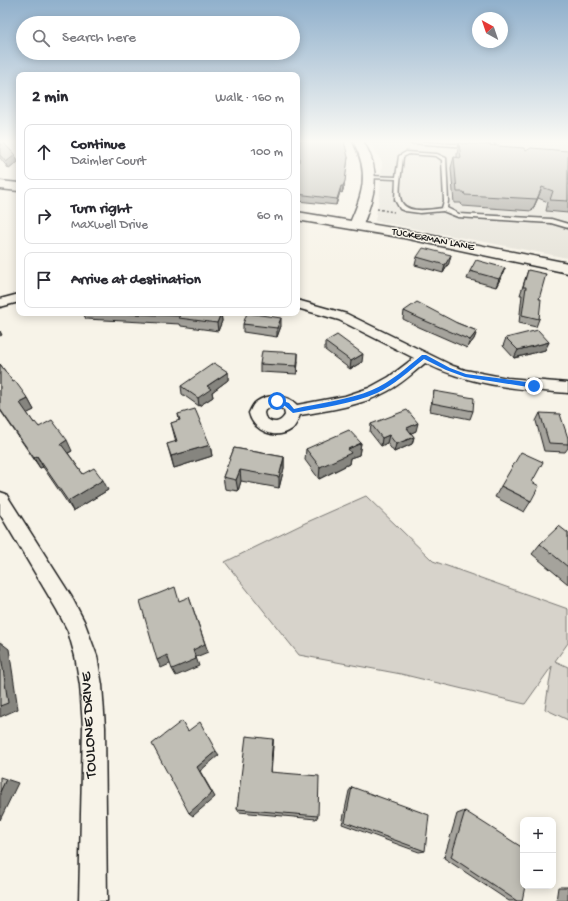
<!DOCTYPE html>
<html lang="en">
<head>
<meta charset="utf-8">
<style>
  body { margin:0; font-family:"Gochi Hand",sans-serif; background:#f7f7f7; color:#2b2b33 }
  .controls { position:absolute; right:12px; bottom:12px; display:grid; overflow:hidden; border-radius:8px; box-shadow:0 2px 10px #0003 }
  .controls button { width:36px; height:36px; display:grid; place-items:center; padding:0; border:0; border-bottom:1px solid #e1e1e2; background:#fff; color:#2b2b33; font:20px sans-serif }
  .compass { position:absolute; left:472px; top:12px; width:36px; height:36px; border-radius:50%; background:#fff; box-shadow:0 2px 10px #0003; rotate:320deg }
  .stop { position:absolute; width:12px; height:12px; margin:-9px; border:3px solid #1a73e8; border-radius:50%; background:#fff }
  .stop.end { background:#1a73e8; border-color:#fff; box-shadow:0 1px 4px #0008 }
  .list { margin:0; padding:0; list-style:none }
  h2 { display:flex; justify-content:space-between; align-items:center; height:52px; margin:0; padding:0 16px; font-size:17px }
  h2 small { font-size:13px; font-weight:400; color:#7c7c81 }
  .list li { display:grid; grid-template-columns:26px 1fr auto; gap:12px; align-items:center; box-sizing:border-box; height:56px; margin:0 8px 8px; padding:0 8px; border:1px solid #e1e1e2; border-radius:8px }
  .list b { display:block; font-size:15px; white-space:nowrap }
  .list p { margin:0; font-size:13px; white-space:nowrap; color:#7c7c81 }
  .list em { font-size:13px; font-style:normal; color:#7c7c81 }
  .icon { flex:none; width:22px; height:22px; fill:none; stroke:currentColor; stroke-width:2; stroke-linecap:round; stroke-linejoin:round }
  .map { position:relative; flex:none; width:568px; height:901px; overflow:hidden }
  .search { position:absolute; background:#fff; box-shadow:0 2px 10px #0003; left:16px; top:16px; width:284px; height:44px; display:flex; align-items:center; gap:10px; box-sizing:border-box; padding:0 14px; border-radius:22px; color:#7c7c81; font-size:15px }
  .panel { position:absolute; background:#fff; box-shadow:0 2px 10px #0003; left:16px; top:72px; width:284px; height:244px; border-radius:8px }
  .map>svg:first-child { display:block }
  .built { fill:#e6e3d9 }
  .green { fill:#d7d3cb; stroke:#7a7874 }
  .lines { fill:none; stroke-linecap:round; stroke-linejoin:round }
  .service-casing { stroke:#1c1c1c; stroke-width:3 }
  .minor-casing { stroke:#1c1c1c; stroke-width:3 }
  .tertiary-casing { stroke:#1c1c1c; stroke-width:3 }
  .secondary-casing { stroke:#1c1c1c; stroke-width:3 }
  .path { stroke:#1c1c1c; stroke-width:1.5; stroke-dasharray:2 2; stroke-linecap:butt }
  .service { fill:#f7f3e8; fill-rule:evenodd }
  .minor { fill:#f7f3e8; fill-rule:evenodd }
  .tertiary { fill:#f7f3e8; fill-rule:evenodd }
  .secondary { fill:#f7f3e8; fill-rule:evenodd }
  .wall { fill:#a5a39c; stroke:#1c1c1c }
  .shaded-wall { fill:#86857f; stroke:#1c1c1c }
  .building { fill:#c0beb5; stroke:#1c1c1c }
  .route { fill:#1a73e8 }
  .labels { text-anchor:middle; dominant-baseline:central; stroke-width:3; stroke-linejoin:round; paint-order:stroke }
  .far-street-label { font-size:11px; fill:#1c1c1c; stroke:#f7f3e8 }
  .near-street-label { font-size:16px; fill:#1c1c1c; stroke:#f7f3e8 }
</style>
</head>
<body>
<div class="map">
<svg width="568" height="901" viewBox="0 0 568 901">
  <rect width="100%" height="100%" fill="#f7f3e8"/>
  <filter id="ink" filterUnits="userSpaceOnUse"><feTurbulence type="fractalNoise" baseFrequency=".025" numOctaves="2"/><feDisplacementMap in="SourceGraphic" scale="8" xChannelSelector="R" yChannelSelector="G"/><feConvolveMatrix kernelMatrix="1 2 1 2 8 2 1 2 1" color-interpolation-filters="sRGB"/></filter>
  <g filter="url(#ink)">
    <path class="built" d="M369,141H568V258L375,221L380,193L382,162Z"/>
    <path class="green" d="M366,496L433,561L568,609V643L555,661L568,667V720L545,709L552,666L525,704L401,674L299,655L225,562L305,523Z"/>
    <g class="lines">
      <g class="service-casing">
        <path id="service" d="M394,141H408L469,145L471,146L469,147L396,142Z
          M482,141H487L495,144L493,145Z
          M406,152L437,154L446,158L448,201L447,208L459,214L551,219L568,224V228L551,223L458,217L443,211L420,213L405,211L400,209L395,200L396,179L370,178L368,177L370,176L396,177L399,156ZM409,154L436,156L442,160L444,201L442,208C389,217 399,197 403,157Z"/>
      </g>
      <g class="minor-casing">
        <path id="minor" d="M19,294V302L0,307V299Z
          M297,300L347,314L453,366L465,370L507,378L568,383V393C519,389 470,386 425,363C413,373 401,384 388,391C361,406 330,410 300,415C298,419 296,426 292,429C276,441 253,431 249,413C251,409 253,404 256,402C268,393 287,394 297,405L345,396L369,388L389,377L414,358L339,320L297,308ZM273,406L279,407L284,410L285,415C280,424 272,424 265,417L264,413L265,410Z
          M0,492L6,494L71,596L84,621L97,656L102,685L105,727L107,901H79L83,727L80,685L75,656L68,631L57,610L0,514Z"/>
      </g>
      <g class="tertiary-casing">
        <path id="tertiary" d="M353,141H363C382,172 375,193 363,225L361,228H351L349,225C363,194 370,173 353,141Z"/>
      </g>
      <g class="secondary-casing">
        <path id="secondary" d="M0,181L19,183V191L0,189Z
          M297,212L399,229L568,263V273L399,237L297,220Z"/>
      </g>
      <path class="path" d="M377,209L394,212"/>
      <use href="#service" class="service"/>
      <use href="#minor" class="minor"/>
      <use href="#tertiary" class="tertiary"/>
      <use href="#secondary" class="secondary"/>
    </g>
    <path class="wall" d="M0,141L15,155L18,162L9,169L0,158Z
      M297,141H344V187L342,193L340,192L336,205L297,201V163L299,162V148H297Z
      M459,143L526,151H568V213L546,211L548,202L538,198L532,211L462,206L461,203H454L451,168L454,157L457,158V154Z
      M417,257L449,263L443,273L415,265Z
      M505,268L496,287L467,279L470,271Z
      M528,270L539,299V319L536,327L519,323L522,295H520Z
      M404,311L457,323L477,331L474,339L467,348L419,327L403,319Z
      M83,313H221L222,321L218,331L181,326L180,324L86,319Z
      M243,324L281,326L277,337L243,332Z
      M506,338L549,342L545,350L514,358L503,346Z
      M325,342L362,362L350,369L325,350Z
      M298,361L297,374L260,372V364Z
      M0,364L13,382L28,399L34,410L27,413L34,423L72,451L68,453L83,474L108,490L73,511L43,467L40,468L0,410Z
      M228,372V380L212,392L213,397L199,406L182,394L181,386Z
      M434,391L473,411L470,419L430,411L432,399Z
      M540,413L568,438V448L565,452L544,451L536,421Z
      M178,414L210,445L212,456L174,468L167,444L176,442L171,423L179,421Z
      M371,424L416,431L411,433L414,437L412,444L394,452L387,443L381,446L370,432Z
      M361,443L359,455L350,458L349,464L319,479L305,460L306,449Z
      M234,448L284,457V468L279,488L241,481L238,491L225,489L223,477Z
      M501,486L531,501L524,512L495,497Z
      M568,533V584L532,554L540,544Z
      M273,739V744L271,772L318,816L316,819L239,812L237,809Z
      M352,787L425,851L419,852L342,824L349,791Z
      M465,811L522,901H509L444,858L457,814Z
      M558,887H568V901H556Z"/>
    <path class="shaded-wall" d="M15,155L18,162L9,169L6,162Z
      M348,157L344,187L342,193L343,186Z
      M341,186L340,192L336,205L337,199Z
      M542,187L538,198L532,211Z
      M451,255L449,263L443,273L445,265Z
      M505,268L502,276L496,287L499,279Z
      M221,313L222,321L218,331L217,323Z
      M281,318V326L277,337V328Z
      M0,331L2,335L0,336Z
      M477,331L474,339L467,348L470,340Z
      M549,342L545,350L514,358L518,350Z
      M298,353V361L297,374V366Z
      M363,354L362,362L350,369L351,361Z
      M228,372V380L212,392L213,397L199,406L198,398L207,386Z
      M28,399L34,410L26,414L20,403Z
      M418,423L416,431L405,436L407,428Z
      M389,435L387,443L381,446L382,438Z
      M414,437L412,444L394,452L396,444Z
      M67,440L72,451L66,454L61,444Z
      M361,443L359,455L350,458L349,464L319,479L320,467L348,449Z
      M210,445L212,456L174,468L171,456Z
      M37,456L43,467L40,468L34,458Z
      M284,457V468L279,488V477Z
      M240,470L241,481L238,491L236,480Z
      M103,480L108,490L73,511L68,501Z
      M189,597L208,652L196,657L199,666L176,676L172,669Z
      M0,642L9,649L18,709L0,717Z
      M167,655L172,663L161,668L157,660Z
      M273,739V744L271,776L270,772Z
      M216,751L219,755L200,771L215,797L193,816L189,813L197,767Z
      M6,779L18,783L0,820V792Z"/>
    <path class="building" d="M0,141H2L15,155L6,162L0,155Z
      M297,141H344L348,157L345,181L343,186H341L337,199L297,194V163L299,162L300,141Z
      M459,143L524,148L526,151L531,148L568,151V201L550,200L553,191L542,187L537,199L465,195L464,192H457L454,157L461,158Z
      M423,248L451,255L445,265L417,257Z
      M476,260L505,268L499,279L470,271Z
      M528,270L546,274L539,299H541L539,319L522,315L526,287H523Z
      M417,302L457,323L477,331L470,340L421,319L404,311Z
      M114,313H221L217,323L179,318L180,316Z
      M247,313L281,318L277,328L243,324Z
      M538,330L549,342L518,350L506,338Z
      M337,335L363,354L351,361L325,342Z
      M262,351L298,353L297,366L260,364Z
      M214,363L228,372L207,386L211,389L198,398L181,386Z
      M0,364L13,382L15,381L28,399L20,403L34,423L35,422L39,427L52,420L67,440L61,444L83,474L94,468L103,480L68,501L37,456L34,458L0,409Z
      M434,391L474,398L473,411L432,403Z
      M195,409L210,445L171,456L167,444L177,441L171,423L180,420L178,414Z
      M407,410L418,423L407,428L414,437L396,444L389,435L382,438L371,424Z
      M540,413L560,414L568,438V444L549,443Z
      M349,430L361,443L348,449L351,453L320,467L306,449Z
      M234,448L284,457L279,477L240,470L236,480L223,477Z
      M521,452L543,462L532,482L539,486L531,501L501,486Z
      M559,526L568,533V567L540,544Z
      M175,587L179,601L189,597L205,644L193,650L196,659L172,669L167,655L157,660L140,601Z
      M0,648L8,703L0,706Z
      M182,721L188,731L200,722L216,751L197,767L212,793L189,813L152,744Z
      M246,736L273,739L270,772L319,776L318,816L237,809Z
      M0,777L6,779L0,792Z
      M352,787L429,815L425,851L345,822Z
      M465,811L523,848V886H525L522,901H517L451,857Z"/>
  </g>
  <linearGradient id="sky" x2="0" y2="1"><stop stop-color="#90b0cc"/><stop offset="0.53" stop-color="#fbfaf5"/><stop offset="1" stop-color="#fbfaf5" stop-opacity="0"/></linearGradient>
  <rect width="568" height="267" fill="url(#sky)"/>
  <path class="route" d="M422,355H426L450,368L466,374L534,383L537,386L534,388L465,377L446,370L424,359C409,371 394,385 377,393C353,404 319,408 293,413L285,406L274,401L277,399L289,403L294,409C319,403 349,400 372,390C391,382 406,368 422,355Z"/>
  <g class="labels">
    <g class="far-street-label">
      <text transform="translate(433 240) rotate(11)">TUCKERMAN LANE</text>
    </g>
    <g class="near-street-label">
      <text transform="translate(90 725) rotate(-93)">TOULONE DRIVE</text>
    </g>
  </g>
</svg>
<div class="controls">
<button>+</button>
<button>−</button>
</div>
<svg class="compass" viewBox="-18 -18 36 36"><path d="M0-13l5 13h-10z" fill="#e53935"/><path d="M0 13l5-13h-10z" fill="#7c7c81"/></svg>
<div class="stop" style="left:277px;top:401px"></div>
<div class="stop end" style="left:534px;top:386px"></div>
<div class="search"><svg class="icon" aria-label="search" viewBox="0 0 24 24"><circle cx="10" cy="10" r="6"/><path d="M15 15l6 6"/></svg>Search here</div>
<section class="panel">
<h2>2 min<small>Walk · 160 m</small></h2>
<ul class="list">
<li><svg class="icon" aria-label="ahead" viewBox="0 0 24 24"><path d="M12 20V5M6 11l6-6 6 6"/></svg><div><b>Continue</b><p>Daimler Court</p></div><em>100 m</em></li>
<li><svg class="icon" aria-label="right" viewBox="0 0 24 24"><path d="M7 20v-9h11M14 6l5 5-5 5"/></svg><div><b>Turn right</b><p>Maxwell Drive</p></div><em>60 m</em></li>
<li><svg class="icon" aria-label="arrive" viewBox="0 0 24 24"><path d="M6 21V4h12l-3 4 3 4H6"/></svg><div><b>Arrive at destination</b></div></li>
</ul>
</section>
</div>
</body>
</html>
